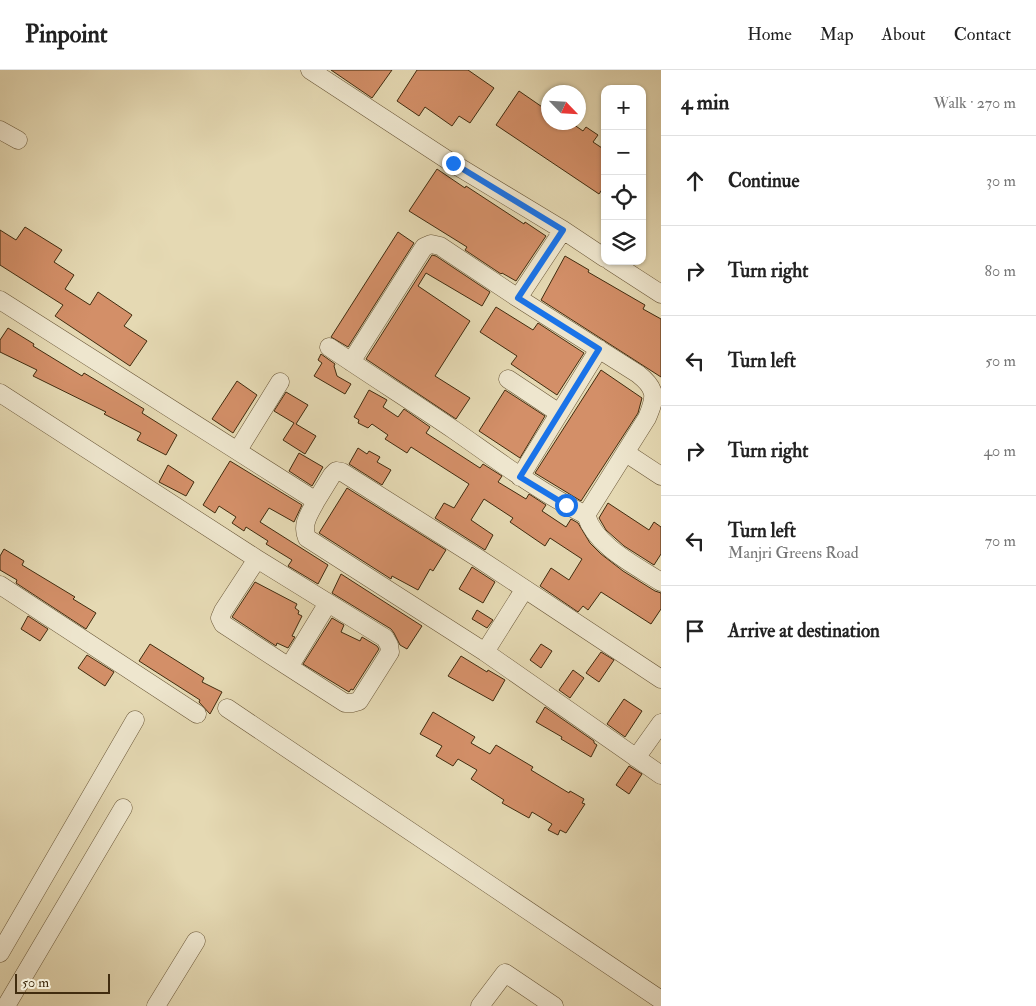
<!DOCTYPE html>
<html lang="en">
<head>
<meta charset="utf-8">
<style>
  body { margin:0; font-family:"IM FELL Double Pica",serif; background:#f2f2f2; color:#222 }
  .controls { position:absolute; right:15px; top:15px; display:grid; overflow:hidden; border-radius:10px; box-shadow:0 1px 4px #0004 }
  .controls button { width:45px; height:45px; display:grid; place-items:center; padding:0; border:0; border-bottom:1px solid #e0e0e0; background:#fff; color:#222; font:25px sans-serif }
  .compass { position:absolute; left:541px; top:15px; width:45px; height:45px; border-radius:50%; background:#fff; box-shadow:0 1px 4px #0004; rotate:115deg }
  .scale { position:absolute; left:15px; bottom:12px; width:95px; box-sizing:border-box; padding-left:5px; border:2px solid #412c0f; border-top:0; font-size:14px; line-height:18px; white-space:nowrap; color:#412c0f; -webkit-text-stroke:4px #eee6ce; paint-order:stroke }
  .stop { position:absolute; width:15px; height:15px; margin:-11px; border:4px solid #1a73e8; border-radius:50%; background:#fff }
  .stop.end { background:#1a73e8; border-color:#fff; box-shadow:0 1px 5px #0008 }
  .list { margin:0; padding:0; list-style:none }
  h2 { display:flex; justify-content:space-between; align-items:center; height:65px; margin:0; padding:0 20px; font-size:21px }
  h2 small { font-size:16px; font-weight:400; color:#767676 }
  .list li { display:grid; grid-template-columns:32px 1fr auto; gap:15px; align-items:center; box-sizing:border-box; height:90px; padding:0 20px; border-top:1px solid #e0e0e0 }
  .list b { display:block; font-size:19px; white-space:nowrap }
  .list p { margin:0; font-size:16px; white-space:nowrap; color:#767676 }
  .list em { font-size:16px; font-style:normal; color:#767676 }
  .icon { flex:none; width:28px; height:28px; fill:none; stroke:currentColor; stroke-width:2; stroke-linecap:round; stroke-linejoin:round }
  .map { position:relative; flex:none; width:661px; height:936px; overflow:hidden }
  header { display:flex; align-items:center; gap:30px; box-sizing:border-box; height:70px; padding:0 25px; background:#fff; border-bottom:1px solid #e0e0e0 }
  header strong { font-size:24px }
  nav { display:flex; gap:28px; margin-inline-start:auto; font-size:18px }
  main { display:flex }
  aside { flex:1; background:#fff }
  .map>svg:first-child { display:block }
  .building { fill:#d38f68; stroke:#412c0f }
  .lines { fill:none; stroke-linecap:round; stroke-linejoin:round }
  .minor-casing { stroke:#6a5738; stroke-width:19 }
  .minor { stroke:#eee6ce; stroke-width:18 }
  .route { stroke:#1a73e8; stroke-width:6 }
</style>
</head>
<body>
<header>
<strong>Pinpoint</strong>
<nav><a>Home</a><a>Map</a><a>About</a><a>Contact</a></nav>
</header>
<main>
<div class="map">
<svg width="661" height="936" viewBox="0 0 661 936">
  <rect width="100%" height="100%" fill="#e5d9b3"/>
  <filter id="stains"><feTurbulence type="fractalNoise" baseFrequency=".004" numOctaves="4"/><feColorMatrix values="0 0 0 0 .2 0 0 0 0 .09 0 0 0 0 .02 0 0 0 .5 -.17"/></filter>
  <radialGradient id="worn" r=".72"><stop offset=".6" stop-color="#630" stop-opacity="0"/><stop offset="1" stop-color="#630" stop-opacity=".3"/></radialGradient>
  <path class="building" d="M331,0H392L372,28Z
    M417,0H468L494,18L470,53L459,46L452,56L425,37L419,46L397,31Z
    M519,21L548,41V52H570L583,61L586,57L598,65L593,72L605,80V115L599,124L496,55Z
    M437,99L465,118L466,116L524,154L525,152L546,166L516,211L502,203L501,204L465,180L467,177L409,141Z
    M25,157L62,180L54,192L74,205L65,219L90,235L98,222L132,245L124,256L147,271L130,296L55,246L63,235L0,195V160L16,170Z
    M398,162L414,173L348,277L331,267Z
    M432,185L436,186L490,222L482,236L426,203L418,216L470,251L435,306L470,328L456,349L366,289Z
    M565,186L589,200L588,202L645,235L643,239L661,249V307L541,230Z
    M496,237L533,260L538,253L584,283L557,325L511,294L517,286L480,262Z
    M8,258L34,274L33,276L82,306L84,303L144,339L142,343L177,365L166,385L137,370L141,363L104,344L106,342L33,306L37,300L0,282V270Z
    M321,284L335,294L334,296L337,306L351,314L345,324L314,306L322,293L318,290Z
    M601,300L642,328L638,343L581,431L535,403Z
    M237,311L257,325L233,363L212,349Z
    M369,320L387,330L383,337L398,347L404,339L430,357L426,363L480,398L483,394L502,406L498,412L526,429L529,424L546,435L542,441L566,457L571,449L578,453L590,473L601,484L623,501L655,521L661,523V539L651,554L601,522L588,540L583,536L578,542L540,516L551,498L569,510L582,489L550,468L545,476L510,452L513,448L484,429L471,450L493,465L485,480L435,448L444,433L454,438L469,414L411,377L407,383L385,369L388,365L372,354L368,358L358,353L359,350L354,347Z
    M505,320L545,346L520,388L479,361Z
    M286,322L308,335L296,354L316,366L305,384L283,370L294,353L274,341Z
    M358,378L367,384L369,381L380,387L377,392L391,400L382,415L349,394Z
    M299,383L323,397L312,416L289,401Z
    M230,391L302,435L294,452L269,438L260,452L328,495L318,514L288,496L292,490L266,474L268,471L246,457L244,461L232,453L236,447L219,436L215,443L203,435Z
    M168,395L194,412L186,426L159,412Z
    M347,418L446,480L433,501L430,499L418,520L392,506L391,509L319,463Z
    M608,433L649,460L654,452L661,457V484L654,495L624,476L606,460L599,448Z
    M4,479L24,491L22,495L75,527L73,529L96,543L86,559L16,513L17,510L0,500V486Z
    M472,497L495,512L483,533L459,519Z
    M341,504L422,556L407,579L400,575L394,563L391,559L332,523Z
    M255,512L297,534L295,538L299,541L298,544L302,546L292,566L295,567L288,578L277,573L276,576L232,547Z
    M477,540L493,550L487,558L472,549Z
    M28,546L48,559L40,571L21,559Z
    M332,548L344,555L341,562L360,571L362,567L377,576L379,579L353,620L351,619L349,622L303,594Z
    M150,574L204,608L202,612L222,622L210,644L199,632L200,630L139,591Z
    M541,574L552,581L541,598L530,590Z
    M601,582L614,590L599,612L586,603Z
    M87,585L114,602L105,616L78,598Z
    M461,586L487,602L488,600L505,610L493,631L448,606Z
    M573,600L584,608L570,628L559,620Z
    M624,629L642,641L625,667L607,654Z
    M545,637L594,671V673L597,675L591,687L561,669L562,667L536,652Z
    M433,642L475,667L471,673L490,684L496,675L533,697L531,700L569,723L570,721L584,729L582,733L585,734L566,763L560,760L558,765L548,760L552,754L532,742L529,748L502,733L504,730L471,709L477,700L458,689L453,696L436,686L442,676L420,664Z
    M629,696L642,704L629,724L616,715Z"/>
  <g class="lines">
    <g class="minor-casing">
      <path id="minor" d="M310,0L449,91L563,160L605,188
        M0,60L18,70
        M610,191L661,224
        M518,228L563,160
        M0,230L316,431C310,443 301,454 307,468L485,582L661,705
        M329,277C370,305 413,332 454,360C497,390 539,422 586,445L647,348C656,327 657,319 638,304L518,228L440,176L431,174L424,177L351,292
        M508,309L559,343
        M0,323L257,489L385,568L389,575L390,582L359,631L352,633H345L289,597L328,533
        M238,380L280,312
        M626,383L661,406
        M520,407L599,279
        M316,431L332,405L336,401L342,402L478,488L661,609
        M586,445C596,477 635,495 661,512
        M257,489L223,541L220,548L223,554L289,597
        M0,515L197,644
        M485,582L524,520
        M227,638L661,930
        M636,688L661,653
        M0,883L135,650
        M6,936L123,738
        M156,936L196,871
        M480,936L505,903L554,936"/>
    </g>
    <use href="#minor" class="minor"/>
  </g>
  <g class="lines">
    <path class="route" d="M453,93L563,160L518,228L599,279L520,407L566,435"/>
  </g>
  <rect width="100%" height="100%" filter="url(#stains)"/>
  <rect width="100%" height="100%" fill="url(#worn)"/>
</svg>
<div class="controls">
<button>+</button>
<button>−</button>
<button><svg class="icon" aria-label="locate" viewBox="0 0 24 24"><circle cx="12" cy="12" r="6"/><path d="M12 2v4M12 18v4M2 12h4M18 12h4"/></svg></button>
<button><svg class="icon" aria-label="layers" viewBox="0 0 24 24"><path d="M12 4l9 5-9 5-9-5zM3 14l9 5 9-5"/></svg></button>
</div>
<svg class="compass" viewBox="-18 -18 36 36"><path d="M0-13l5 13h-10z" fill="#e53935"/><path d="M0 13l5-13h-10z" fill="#767676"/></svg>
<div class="scale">50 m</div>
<div class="stop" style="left:566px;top:435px"></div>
<div class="stop end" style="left:453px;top:93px"></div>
</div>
<aside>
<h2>4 min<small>Walk · 270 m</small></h2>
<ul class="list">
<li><svg class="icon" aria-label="ahead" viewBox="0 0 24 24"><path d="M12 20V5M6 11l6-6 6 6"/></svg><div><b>Continue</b></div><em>30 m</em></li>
<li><svg class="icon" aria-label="right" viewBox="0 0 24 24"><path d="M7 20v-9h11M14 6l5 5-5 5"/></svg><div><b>Turn right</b></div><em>80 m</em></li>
<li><svg class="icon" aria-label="left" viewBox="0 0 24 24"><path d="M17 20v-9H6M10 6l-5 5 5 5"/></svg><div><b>Turn left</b></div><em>50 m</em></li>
<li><svg class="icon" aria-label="right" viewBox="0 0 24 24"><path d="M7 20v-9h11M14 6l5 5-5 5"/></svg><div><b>Turn right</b></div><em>40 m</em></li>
<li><svg class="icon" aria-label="left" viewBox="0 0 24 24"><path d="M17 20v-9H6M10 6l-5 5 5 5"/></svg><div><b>Turn left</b><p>Manjri Greens Road</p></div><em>70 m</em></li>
<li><svg class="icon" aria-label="arrive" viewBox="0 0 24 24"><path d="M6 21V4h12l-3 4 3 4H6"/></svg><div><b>Arrive at destination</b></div></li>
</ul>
</aside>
</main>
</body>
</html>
